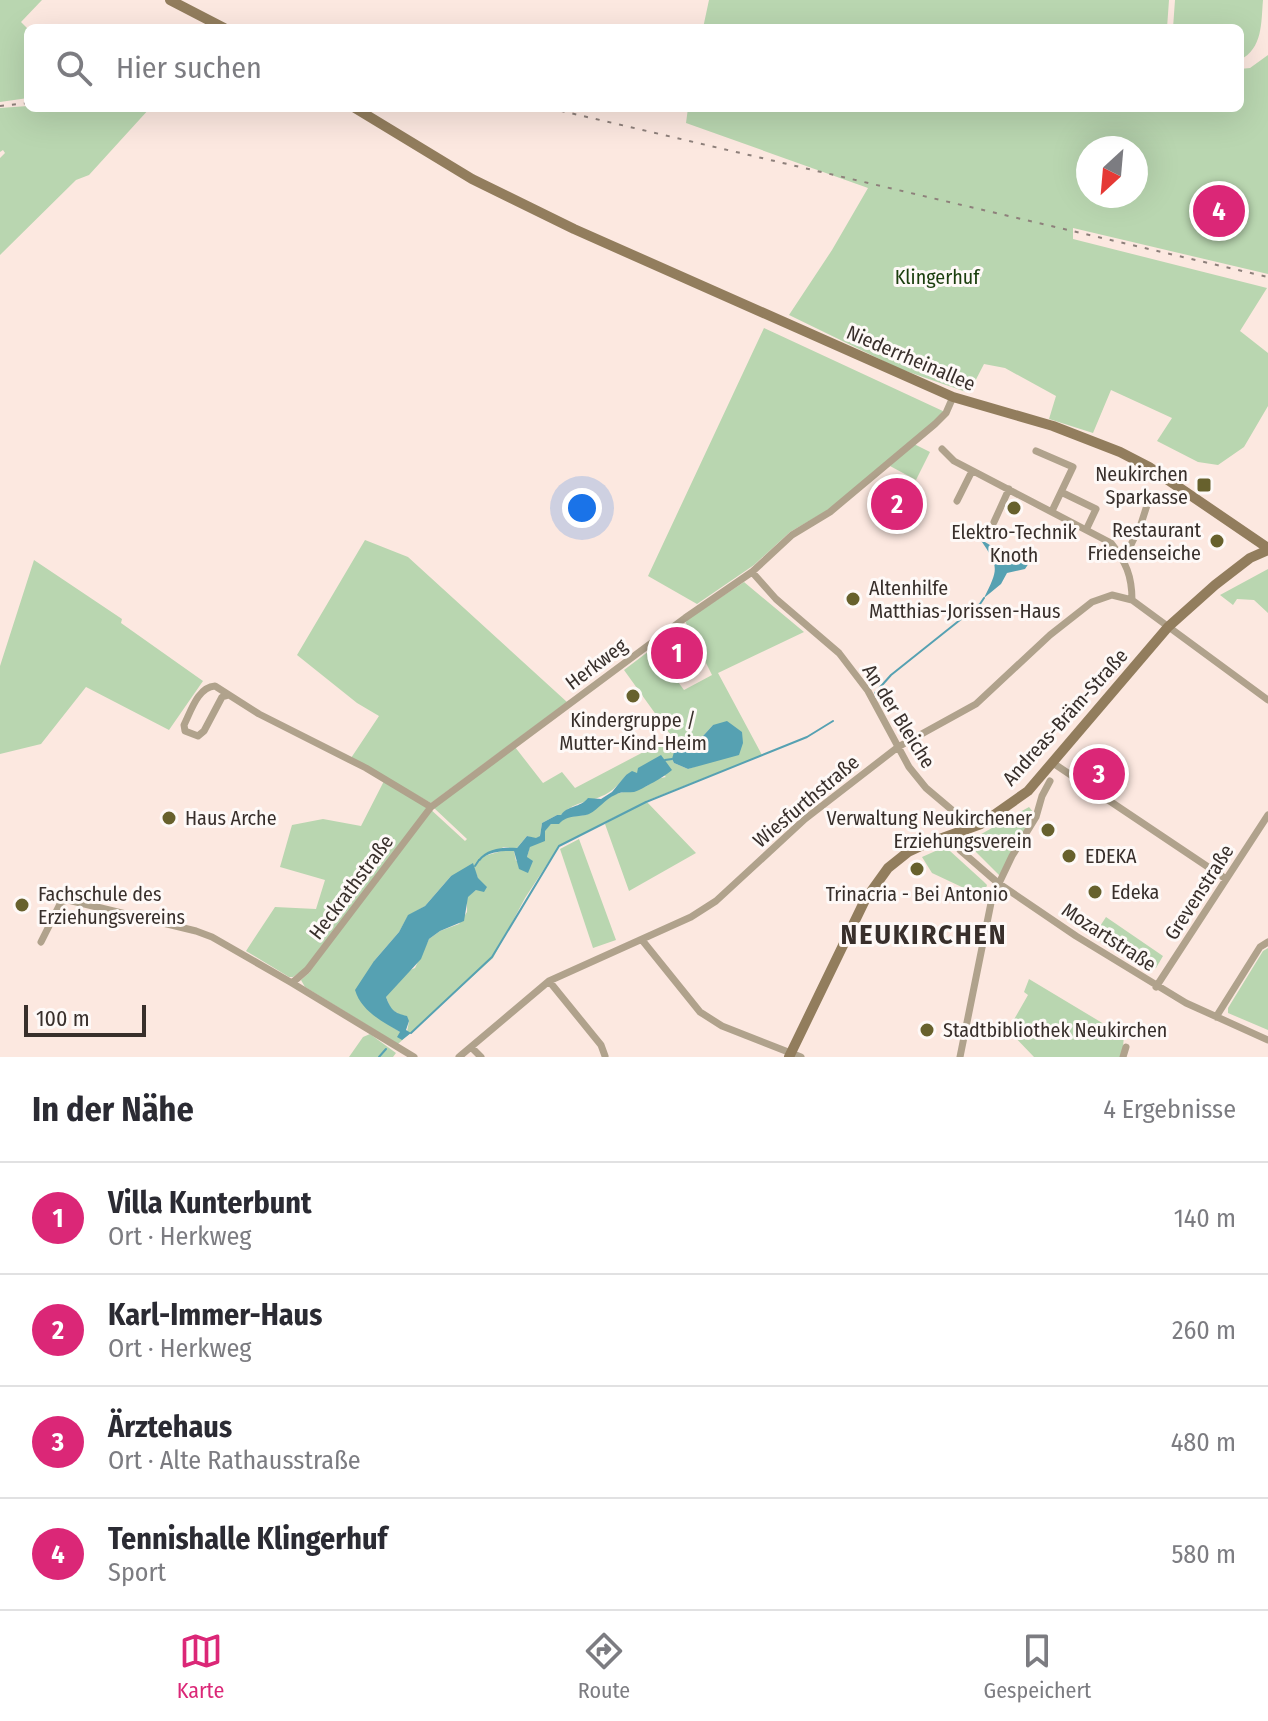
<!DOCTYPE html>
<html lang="de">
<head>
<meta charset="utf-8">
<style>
  body { margin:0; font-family:"Fira Sans Condensed",sans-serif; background:#f2f2f3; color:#2b2b33 }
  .compass { position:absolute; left:1076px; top:136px; width:72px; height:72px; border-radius:50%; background:#fff; box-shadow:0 8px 32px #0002; rotate:206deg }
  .scale { position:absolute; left:24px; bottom:20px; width:122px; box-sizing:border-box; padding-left:8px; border:4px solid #382f2b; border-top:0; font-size:22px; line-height:28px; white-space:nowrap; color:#382f2b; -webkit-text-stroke:6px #fef9f7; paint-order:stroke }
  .you { position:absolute; left:582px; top:508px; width:28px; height:28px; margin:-20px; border:6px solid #fff; border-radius:50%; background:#1a73e8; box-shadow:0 0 0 12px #1a73e833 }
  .badge { display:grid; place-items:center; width:52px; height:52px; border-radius:50%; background:#db2777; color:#fff; font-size:26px; font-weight:700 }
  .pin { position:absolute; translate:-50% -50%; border:4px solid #fff; box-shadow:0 2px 8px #0006 }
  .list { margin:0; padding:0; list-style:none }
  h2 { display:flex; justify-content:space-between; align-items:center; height:104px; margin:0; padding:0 32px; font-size:34px }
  h2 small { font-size:26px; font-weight:400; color:#7c7c81 }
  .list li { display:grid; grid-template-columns:52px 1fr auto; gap:24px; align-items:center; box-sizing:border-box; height:112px; padding:0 32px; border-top:2px solid #e1e1e2 }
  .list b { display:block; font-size:30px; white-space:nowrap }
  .list p { margin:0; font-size:26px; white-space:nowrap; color:#7c7c81 }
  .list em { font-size:26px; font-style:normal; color:#7c7c81 }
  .icon { flex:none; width:44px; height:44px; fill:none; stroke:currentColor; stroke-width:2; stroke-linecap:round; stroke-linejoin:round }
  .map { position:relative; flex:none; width:1268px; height:1057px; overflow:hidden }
  .search { position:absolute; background:#fff; box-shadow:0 8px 32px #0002; left:24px; right:24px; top:24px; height:88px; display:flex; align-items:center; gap:20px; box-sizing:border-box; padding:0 28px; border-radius:12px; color:#7c7c81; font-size:30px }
  .sheet { height:552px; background:#fff }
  nav { display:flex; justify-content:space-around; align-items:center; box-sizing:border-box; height:112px; border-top:2px solid #e1e1e2; background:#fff; font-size:22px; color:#7c7c81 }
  nav a { display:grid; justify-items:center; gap:4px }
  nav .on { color:#db2777 }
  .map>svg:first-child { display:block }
  .green { fill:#b9d6b0; fill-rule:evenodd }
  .water { fill:#56a1b2 }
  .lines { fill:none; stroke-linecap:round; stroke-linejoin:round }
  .stream { stroke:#56a1b2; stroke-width:2 }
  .street { stroke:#b0a28c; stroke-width:7 }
  .secondary { stroke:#927d5d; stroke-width:10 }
  .rail { stroke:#8e807b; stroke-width:2; stroke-dasharray:4 8; stroke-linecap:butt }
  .poi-dot { fill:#67612d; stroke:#fef9f7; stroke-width:3 }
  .labels { text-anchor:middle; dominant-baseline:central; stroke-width:6; stroke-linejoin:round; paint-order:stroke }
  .park-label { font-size:20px; fill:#1b3e0d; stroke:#fef9f7 }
  .street-label { font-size:20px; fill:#382f2b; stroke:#fef9f7 }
  .poi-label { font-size:20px; fill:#382f2b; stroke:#fef9f7; text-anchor:start }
  .district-label { font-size:28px; font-weight:bold; letter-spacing:2px; fill:#382f2b; stroke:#fef9f7 }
</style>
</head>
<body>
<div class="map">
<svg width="1268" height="1057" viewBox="0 0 1268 1057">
  <rect width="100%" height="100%" fill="#fce8e0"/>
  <path class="green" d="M0,0H42L21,22L28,29V98L0,102Z
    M709,0H1169L1167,28H703Z
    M1175,0H1263C1261,23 1263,48 1240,60V28H1173Z
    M1268,55V274L1073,228V239L1267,288L1240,331L1268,353V406L1244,447L1218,465L1198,462L1157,441L1172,418L1111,390L1093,433L1049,419L1056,396L1005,368L984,364L969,393L900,369L789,315L832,250L868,188L686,123L688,108H1240V69L1250,68ZM1088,148H1136V196H1088Z
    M28,106L150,108L89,175L76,180L0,255V158L5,153L3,150L0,152V108Z
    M764,328L945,412L828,510L790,532L754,565L697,604L648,576Z
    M914,444L930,452L916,480L890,466Z
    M365,540L408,557L567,702L431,803L351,758L379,716L357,703L297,655Z
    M34,560L122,619L121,623L203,681L169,730L86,687L41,744L0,754V666Z
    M1268,569V613L1254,600L1237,599L1233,605L1220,595Z
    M744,582L804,632L718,673L762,755L646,801L696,853L629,891L605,824L617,816L559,846L525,898L493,958L398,1044L305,987L301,980L310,972L306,968L293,977H289L246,951L275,907L316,909L325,880L280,867L292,825L323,819L361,826L384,781L428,807L465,841L467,839L434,808L515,747L543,783L562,772L575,788L672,737L624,670L653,648L684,690L712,675L685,621ZM713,725L706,763L688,769L674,763L672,759L703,736ZM649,763L666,777L656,779L647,786L612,795L586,815L567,817L551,824L530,846L527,857L516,861L514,851H502L484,856L504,847L516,849L527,836L536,839L540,836L542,823L557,815H561C582,794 603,808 626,775L637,773ZM475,871L478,878L476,890L467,897V912L459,924L440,931L429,939L415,968L408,971L387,993L386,997L391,1009L409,1021L407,1032H400L391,1026L374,961L399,932L408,916L425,906L451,876Z
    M1029,807L1034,813L1032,817L1000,876L970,846L976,837Z
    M579,839L616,940L593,948L560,849Z
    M940,849L950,851L983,881L987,885L983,897L932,873L922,857Z
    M1106,917L1163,956L1156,968L1146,970L1093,937Z
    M1268,948V1030L1228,1013V1008L1263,951Z
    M1029,979L1124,1036L1122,1057H1034L1008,1030L1028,995L1024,992Z
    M370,1034L396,1053L393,1057H349L363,1037Z"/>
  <path class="water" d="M980,539L1008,556L1022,558L1029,563L1025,569L1007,573L1001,584L984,598C999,568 999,567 980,539Z
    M727,721L742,732L743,743L739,755L688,769L674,763L672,759L676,745L703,736L713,725Z
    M661,755L672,770C667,775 641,790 634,792C627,793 621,791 615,795C605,799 599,809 589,814C578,818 568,814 559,824H551L545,831V841L530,847L527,857L533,861L528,873L519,869L514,851C503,851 487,851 480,861L478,860C487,848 503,847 517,848L527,836L536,838L540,836L542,823L557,815H561C568,805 580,808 588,798L601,799L612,792L626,775L632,771L637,773L638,768Z
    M473,863L478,878L487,887L484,892L476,890L468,897L464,921L440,931L429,939L421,959L386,997C391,1010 394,1013 407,1016L409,1021L406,1030L411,1033L402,1040L397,1037L400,1032C383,1022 361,1011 355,990L374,961L399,932L408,915L425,906L451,876Z"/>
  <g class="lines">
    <path class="stream" d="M875,693L891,675L980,604L984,598
      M665,760L672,759
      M475,866L479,860
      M411,1033L492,957L559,846L646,802L807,737L833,721
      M379,1057L386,1049"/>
    <path class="street" d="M942,449L954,461L1111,543C1126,562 1132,576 1132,600
      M1036,451L1073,467L1052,511
      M1061,492L1096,509L1087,528
      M957,501L972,471
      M994,522L1009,489
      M1124,559L1141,524L1149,499
      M752,572L776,599L839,653L868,691L909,767L926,788L952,810
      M229,695L222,697L204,731L198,736L185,731L184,725C191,711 198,687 215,686L259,714L366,768L431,807
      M1053,763L1226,879
      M952,835L960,850L998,883L1076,936L1186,1003L1268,1040
      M642,940L700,1012L722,1026L801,1057
      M41,942L61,902L68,900L196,931L212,937L292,983L414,1057
      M549,981L601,1045L605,1056
      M292,983L307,970L431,807L685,618L752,572L792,535L830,512L935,424L946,413L953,397
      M1156,987L1268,815
      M1216,1017L1260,947L1268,942
      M951,1025L965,1029
      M471,1047L481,1057
      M459,1057L549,981L691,917L716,901L805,819L898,747L976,704L1050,635L1092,602L1112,595L1132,600L1268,700
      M960,1057L992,898L1012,856L1036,817L1042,796L1050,781
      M1123,1057L1126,1047"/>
    <path class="secondary" d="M170,0L224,28
      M355,108L472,179L574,229L953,397L1053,426L1120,452L1149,467L1268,548
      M789,1057L865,900L888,868L908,852L923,845L981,824L1028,791L1168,627L1215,585L1250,558L1268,550"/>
    <path class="rail" d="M0,106L28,103
      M549,108L1268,277"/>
  </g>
  <g class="poi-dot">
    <rect x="1196" y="477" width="16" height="16" rx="4"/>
    <circle cx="1014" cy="508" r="8"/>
    <circle cx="1217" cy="541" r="8"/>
    <circle cx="853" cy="599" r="8"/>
    <circle cx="633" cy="696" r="8"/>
    <circle cx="169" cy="818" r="8"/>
    <circle cx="1048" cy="830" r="8"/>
    <circle cx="1069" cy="856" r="8"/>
    <circle cx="917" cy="869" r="8"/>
    <circle cx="1095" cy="892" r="8"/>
    <circle cx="22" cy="905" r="8"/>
    <circle cx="927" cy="1030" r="8"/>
  </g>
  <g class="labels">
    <g class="park-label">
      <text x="937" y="277">Klingerhuf</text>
    </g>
    <g class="street-label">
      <text transform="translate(911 358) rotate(23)">Niederrheinallee</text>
      <text transform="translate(596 664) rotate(-37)">Herkweg</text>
      <text transform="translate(899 716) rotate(58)">An der Bleiche</text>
      <text transform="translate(1065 717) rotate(-48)">Andreas-Bräm-Straße</text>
      <text transform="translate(806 801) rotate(-40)">Wiesfurthstraße</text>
      <text transform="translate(351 887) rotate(-53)">Heckrathstraße</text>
      <text transform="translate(1199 892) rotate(-57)">Grevenstraße</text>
      <text transform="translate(1109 937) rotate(33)">Mozartstraße</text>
    </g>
    <g class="poi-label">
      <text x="1188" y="474" text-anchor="end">Neukirchen<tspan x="1188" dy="23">Sparkasse</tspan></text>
      <text x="1201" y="530" text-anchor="end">Restaurant<tspan x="1201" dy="23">Friedenseiche</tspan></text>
      <text x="1014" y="532" text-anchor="middle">Elektro-Technik<tspan x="1014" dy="23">Knoth</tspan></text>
      <text x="869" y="588">Altenhilfe<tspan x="869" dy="23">Matthias-Jorissen-Haus</tspan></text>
      <text x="633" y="720" text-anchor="middle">Kindergruppe /<tspan x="633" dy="23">Mutter-Kind-Heim</tspan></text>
      <text x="185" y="818">Haus Arche</text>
      <text x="1032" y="818" text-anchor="end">Verwaltung Neukirchener<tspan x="1032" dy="23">Erziehungsverein</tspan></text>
      <text x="1085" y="856">EDEKA</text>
      <text x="1111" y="892">Edeka</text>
      <text x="38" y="894">Fachschule des<tspan x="38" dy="23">Erziehungsvereins</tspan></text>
      <text x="917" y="894" text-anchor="middle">Trinacria - Bei Antonio</text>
      <text x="943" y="1030">Stadtbibliothek Neukirchen</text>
    </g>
    <g class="district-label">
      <text x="924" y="934">NEUKIRCHEN</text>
    </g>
  </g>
</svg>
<svg class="compass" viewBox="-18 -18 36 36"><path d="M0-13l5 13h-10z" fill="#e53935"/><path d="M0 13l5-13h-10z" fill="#7c7c81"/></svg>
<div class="scale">100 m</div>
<div class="you"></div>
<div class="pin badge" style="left:677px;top:653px">1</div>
<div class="pin badge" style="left:897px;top:504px">2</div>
<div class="pin badge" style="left:1099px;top:774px">3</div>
<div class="pin badge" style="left:1219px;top:211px">4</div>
<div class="search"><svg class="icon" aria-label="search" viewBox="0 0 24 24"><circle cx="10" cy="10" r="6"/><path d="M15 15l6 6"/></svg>Hier suchen</div>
</div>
<section class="sheet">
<h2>In der Nähe<small>4 Ergebnisse</small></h2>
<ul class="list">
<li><span class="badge">1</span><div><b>Villa Kunterbunt</b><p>Ort · Herkweg</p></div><em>140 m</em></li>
<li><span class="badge">2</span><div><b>Karl-Immer-Haus</b><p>Ort · Herkweg</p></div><em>260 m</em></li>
<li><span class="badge">3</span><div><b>Ärztehaus</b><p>Ort · Alte Rathausstraße</p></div><em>480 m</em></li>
<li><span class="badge">4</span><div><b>Tennishalle Klingerhuf</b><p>Sport</p></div><em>580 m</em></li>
</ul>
</section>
<nav>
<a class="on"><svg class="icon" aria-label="map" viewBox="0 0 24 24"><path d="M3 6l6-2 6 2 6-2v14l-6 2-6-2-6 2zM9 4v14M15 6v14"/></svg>Karte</a>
<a><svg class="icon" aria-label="directions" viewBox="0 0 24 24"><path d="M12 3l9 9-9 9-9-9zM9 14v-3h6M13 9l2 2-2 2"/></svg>Route</a>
<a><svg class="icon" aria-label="saved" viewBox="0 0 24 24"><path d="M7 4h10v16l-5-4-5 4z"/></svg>Gespeichert</a>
</nav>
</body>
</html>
